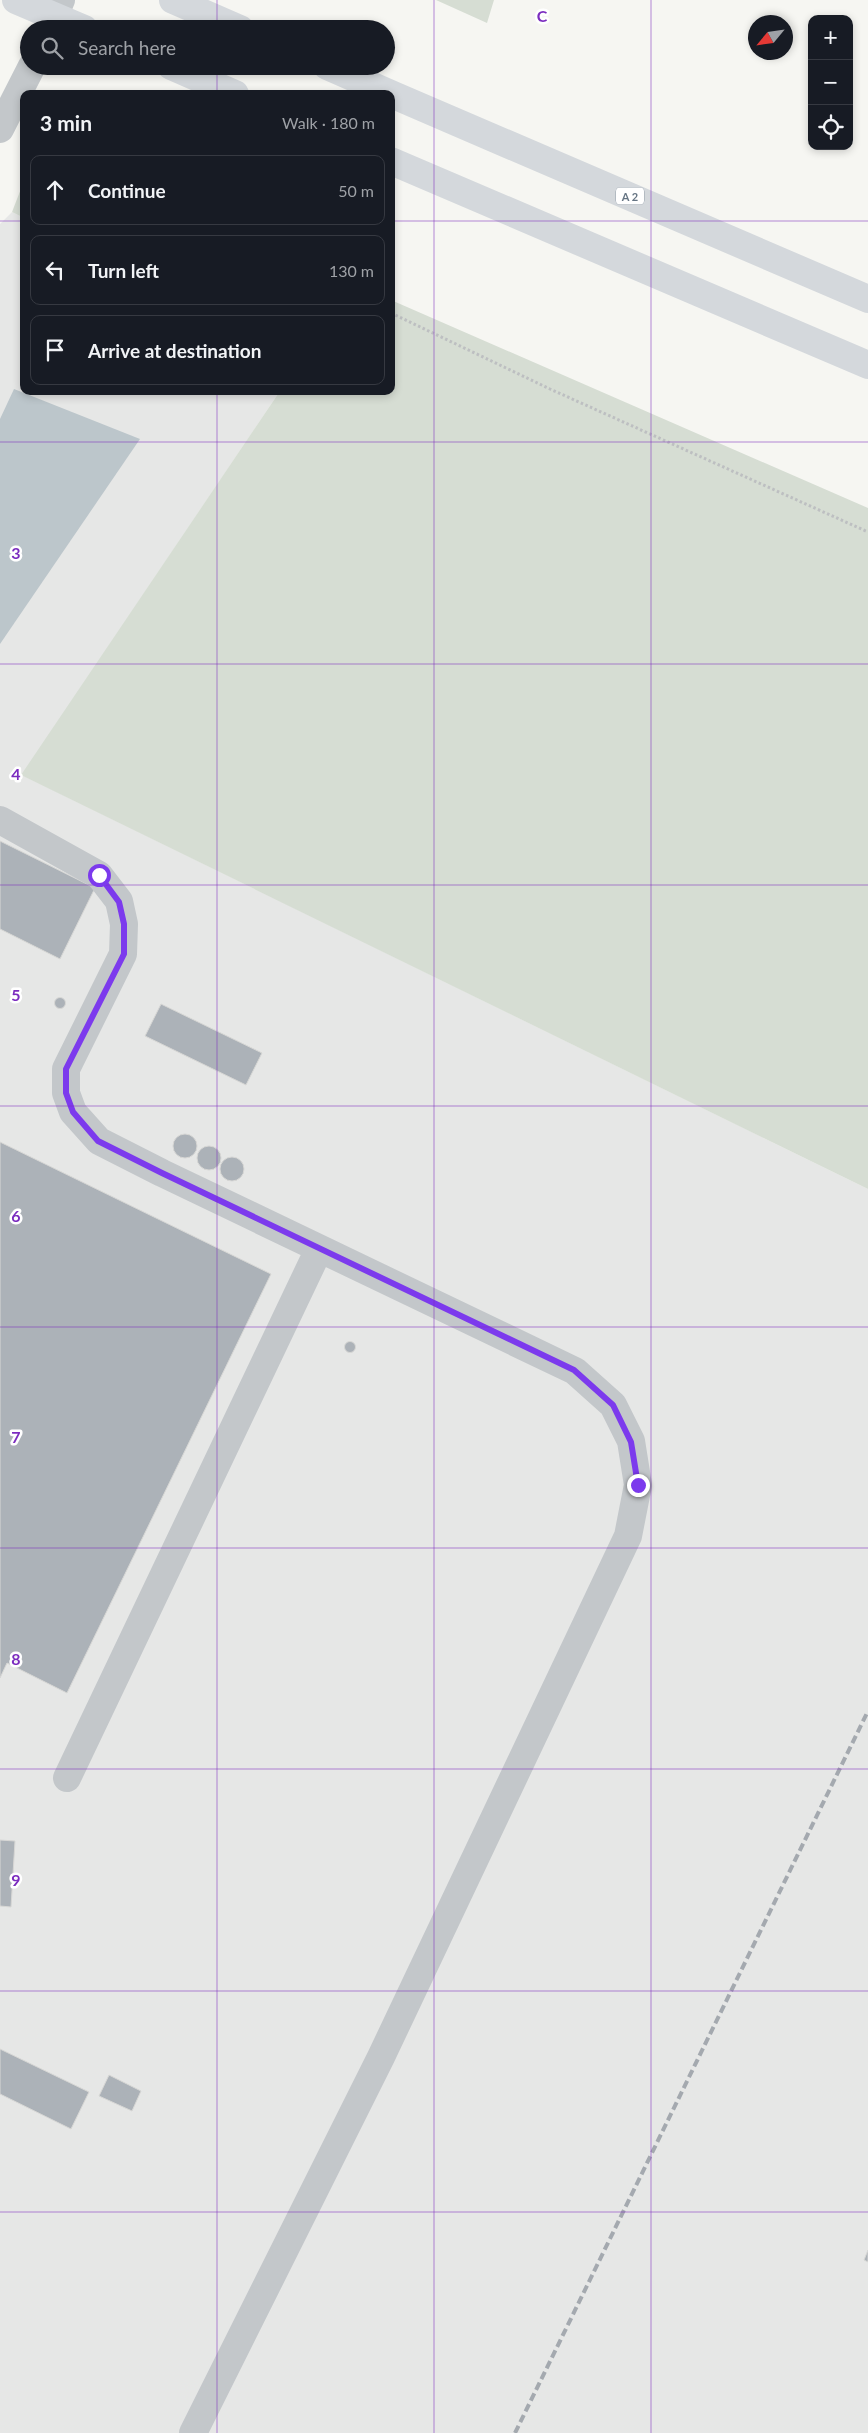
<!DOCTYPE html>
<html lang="en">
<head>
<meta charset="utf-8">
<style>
  body { margin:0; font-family:Lato,sans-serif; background:#20242c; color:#f1f3f6 }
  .controls { position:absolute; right:15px; top:15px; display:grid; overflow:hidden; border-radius:10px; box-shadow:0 2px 8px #0003 }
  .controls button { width:45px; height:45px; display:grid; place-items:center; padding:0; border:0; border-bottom:1px solid #363941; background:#171b24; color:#f1f3f6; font:25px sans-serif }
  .compass { position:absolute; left:748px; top:15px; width:45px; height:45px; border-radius:50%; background:#171b24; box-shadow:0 2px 8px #0003; rotate:241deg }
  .stop { position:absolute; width:15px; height:15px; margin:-11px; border:4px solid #7c3aed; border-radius:50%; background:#fff }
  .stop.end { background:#7c3aed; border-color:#fff; box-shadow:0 1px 5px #0008 }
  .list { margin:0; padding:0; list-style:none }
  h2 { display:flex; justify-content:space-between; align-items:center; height:65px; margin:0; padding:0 20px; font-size:21px }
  h2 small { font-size:16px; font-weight:400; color:#9ea1a6 }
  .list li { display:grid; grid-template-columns:32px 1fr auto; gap:15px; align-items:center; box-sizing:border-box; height:70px; margin:0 10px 10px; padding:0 10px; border:1px solid #363941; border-radius:10px }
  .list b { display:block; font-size:19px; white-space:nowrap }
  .list em { font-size:16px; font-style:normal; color:#9ea1a6 }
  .icon { flex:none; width:28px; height:28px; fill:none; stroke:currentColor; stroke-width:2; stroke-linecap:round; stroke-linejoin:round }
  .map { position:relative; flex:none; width:868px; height:2433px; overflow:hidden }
  .search { position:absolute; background:#171b24; box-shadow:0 2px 8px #0003; left:20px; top:20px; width:375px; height:55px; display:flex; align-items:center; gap:12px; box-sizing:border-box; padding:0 18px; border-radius:28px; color:#9ea1a6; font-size:19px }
  .panel { position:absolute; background:#171b24; box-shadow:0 2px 8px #0003; left:20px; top:90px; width:375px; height:305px; border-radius:10px }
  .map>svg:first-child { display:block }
  .built { fill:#e6e7e6 }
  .green { fill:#d6ddd3 }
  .water { fill:#bcc6cb }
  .building { fill:#acb2b8; stroke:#d7d7d5 }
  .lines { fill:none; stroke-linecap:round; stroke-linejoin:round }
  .path { stroke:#bdbfc1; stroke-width:3; stroke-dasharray:2.5 2.5; stroke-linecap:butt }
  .minor { stroke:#c3c7ca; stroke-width:28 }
  .highway { stroke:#d4d8dc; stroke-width:28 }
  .rail { stroke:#a4a9af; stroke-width:4; stroke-dasharray:8 4; stroke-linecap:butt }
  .route { stroke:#7c3aed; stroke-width:6 }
  .grid { fill:none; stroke:#7b2cbf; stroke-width:1; stroke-opacity:0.55 }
  .labels { text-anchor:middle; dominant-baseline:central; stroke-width:5; stroke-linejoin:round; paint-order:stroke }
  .shield { fill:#fff; stroke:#939ea8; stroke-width:1 }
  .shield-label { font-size:11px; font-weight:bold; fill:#657483 }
  .grid-label { font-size:16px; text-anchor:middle; font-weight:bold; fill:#7b2cbf; stroke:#fff; stroke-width:5; stroke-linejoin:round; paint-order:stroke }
</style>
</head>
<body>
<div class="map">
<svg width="868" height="2433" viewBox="0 0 868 2433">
  <rect width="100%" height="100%" fill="#f6f6f2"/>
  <path class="built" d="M12,212L24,218V391H280L22,775L868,1189V2433H0V224Z"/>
  <path class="green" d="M436,0H494L487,23Z
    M24,181V218L12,212Z
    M391,300L868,508V1189L21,775L280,391H391Z"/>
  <path class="water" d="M14,389L140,439L0,644V419Z"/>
  <path class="building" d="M0,841L95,888L60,959L0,929Z
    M54.5 1003a5.5 5.5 0 1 1 11 0a5.5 5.5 0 1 1-11 0Z
    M161,1004L262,1053L246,1085L145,1036Z
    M173 1146a12 12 0 1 1 24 0a12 12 0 1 1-24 0Z
    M0,1142L271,1274L67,1693L7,1663L0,1678Z
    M197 1158a12 12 0 1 1 24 0a12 12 0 1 1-24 0Z
    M220 1169a12 12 0 1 1 24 0a12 12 0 1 1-24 0Z
    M344.5 1347a5.5 5.5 0 1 1 11 0a5.5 5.5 0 1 1-11 0Z
    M0,1840L15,1841L11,1907L0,1906Z
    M0,2049L89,2092L71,2129L0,2094Z
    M109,2075L141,2091L132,2111L99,2096Z
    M868,2250V2262L864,2260Z"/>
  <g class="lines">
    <path class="path" d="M391,313L550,389L868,532"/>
    <path class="minor" d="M49,29L61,0
      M0,129L32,66
      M0,820L99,875L119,901L124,924L123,954L66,1069V1093L73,1112L99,1141L162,1173L575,1371L613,1405L631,1441L638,1485L628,1536L381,2057L193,2433
      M67,1778L319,1249"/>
    <path class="highway" d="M16,0L84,29
      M173,0L240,29
      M171,66L235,94
      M327,66L391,94
      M391,94L868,299
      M391,161L868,365"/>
    <path class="rail" d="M515,2433L868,1711"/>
  </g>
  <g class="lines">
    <path class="route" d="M99,875L119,902L124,924V954L66,1069V1093L73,1112L98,1141L162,1173L574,1370L613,1405L631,1442L638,1485"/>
  </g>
  <path class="grid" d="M217,0V29M434,0V2433M651,0V2433M217,66V94M0,221H24M391,221H868M217,391V2433M0,442H868M0,664H868M0,885H868M0,1106H868M0,1327H868M0,1548H868M0,1769H868M0,1991H868M0,2212H868"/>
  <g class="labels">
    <rect class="shield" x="616" y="187.5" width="28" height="17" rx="4"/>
    <g class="shield-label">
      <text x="630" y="196">A 2</text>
    </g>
  </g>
  <g class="grid-label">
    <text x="542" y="22">C</text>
    <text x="16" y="559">3</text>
    <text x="16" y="780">4</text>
    <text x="16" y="1001">5</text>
    <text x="16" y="1222">6</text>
    <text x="16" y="1443">7</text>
    <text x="16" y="1665">8</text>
    <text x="16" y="1886">9</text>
  </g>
</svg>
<div class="controls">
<button>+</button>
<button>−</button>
<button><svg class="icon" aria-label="locate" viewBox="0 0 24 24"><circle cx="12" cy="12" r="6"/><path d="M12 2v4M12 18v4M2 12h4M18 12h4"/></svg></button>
</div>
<svg class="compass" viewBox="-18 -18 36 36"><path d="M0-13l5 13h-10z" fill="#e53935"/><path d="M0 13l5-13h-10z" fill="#9ea1a6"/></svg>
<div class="stop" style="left:99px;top:875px"></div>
<div class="stop end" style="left:638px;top:1485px"></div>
<div class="search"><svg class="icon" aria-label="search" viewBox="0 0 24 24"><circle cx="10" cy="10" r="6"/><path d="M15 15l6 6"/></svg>Search here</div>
<section class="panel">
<h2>3 min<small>Walk · 180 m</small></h2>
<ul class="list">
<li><svg class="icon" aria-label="ahead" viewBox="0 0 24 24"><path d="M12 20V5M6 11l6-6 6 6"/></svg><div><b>Continue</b></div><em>50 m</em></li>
<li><svg class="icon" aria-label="left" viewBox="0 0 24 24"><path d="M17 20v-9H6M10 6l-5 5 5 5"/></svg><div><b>Turn left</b></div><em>130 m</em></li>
<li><svg class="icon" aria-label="arrive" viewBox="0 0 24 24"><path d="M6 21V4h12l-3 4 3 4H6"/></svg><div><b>Arrive at destination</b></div></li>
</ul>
</section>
</div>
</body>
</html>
